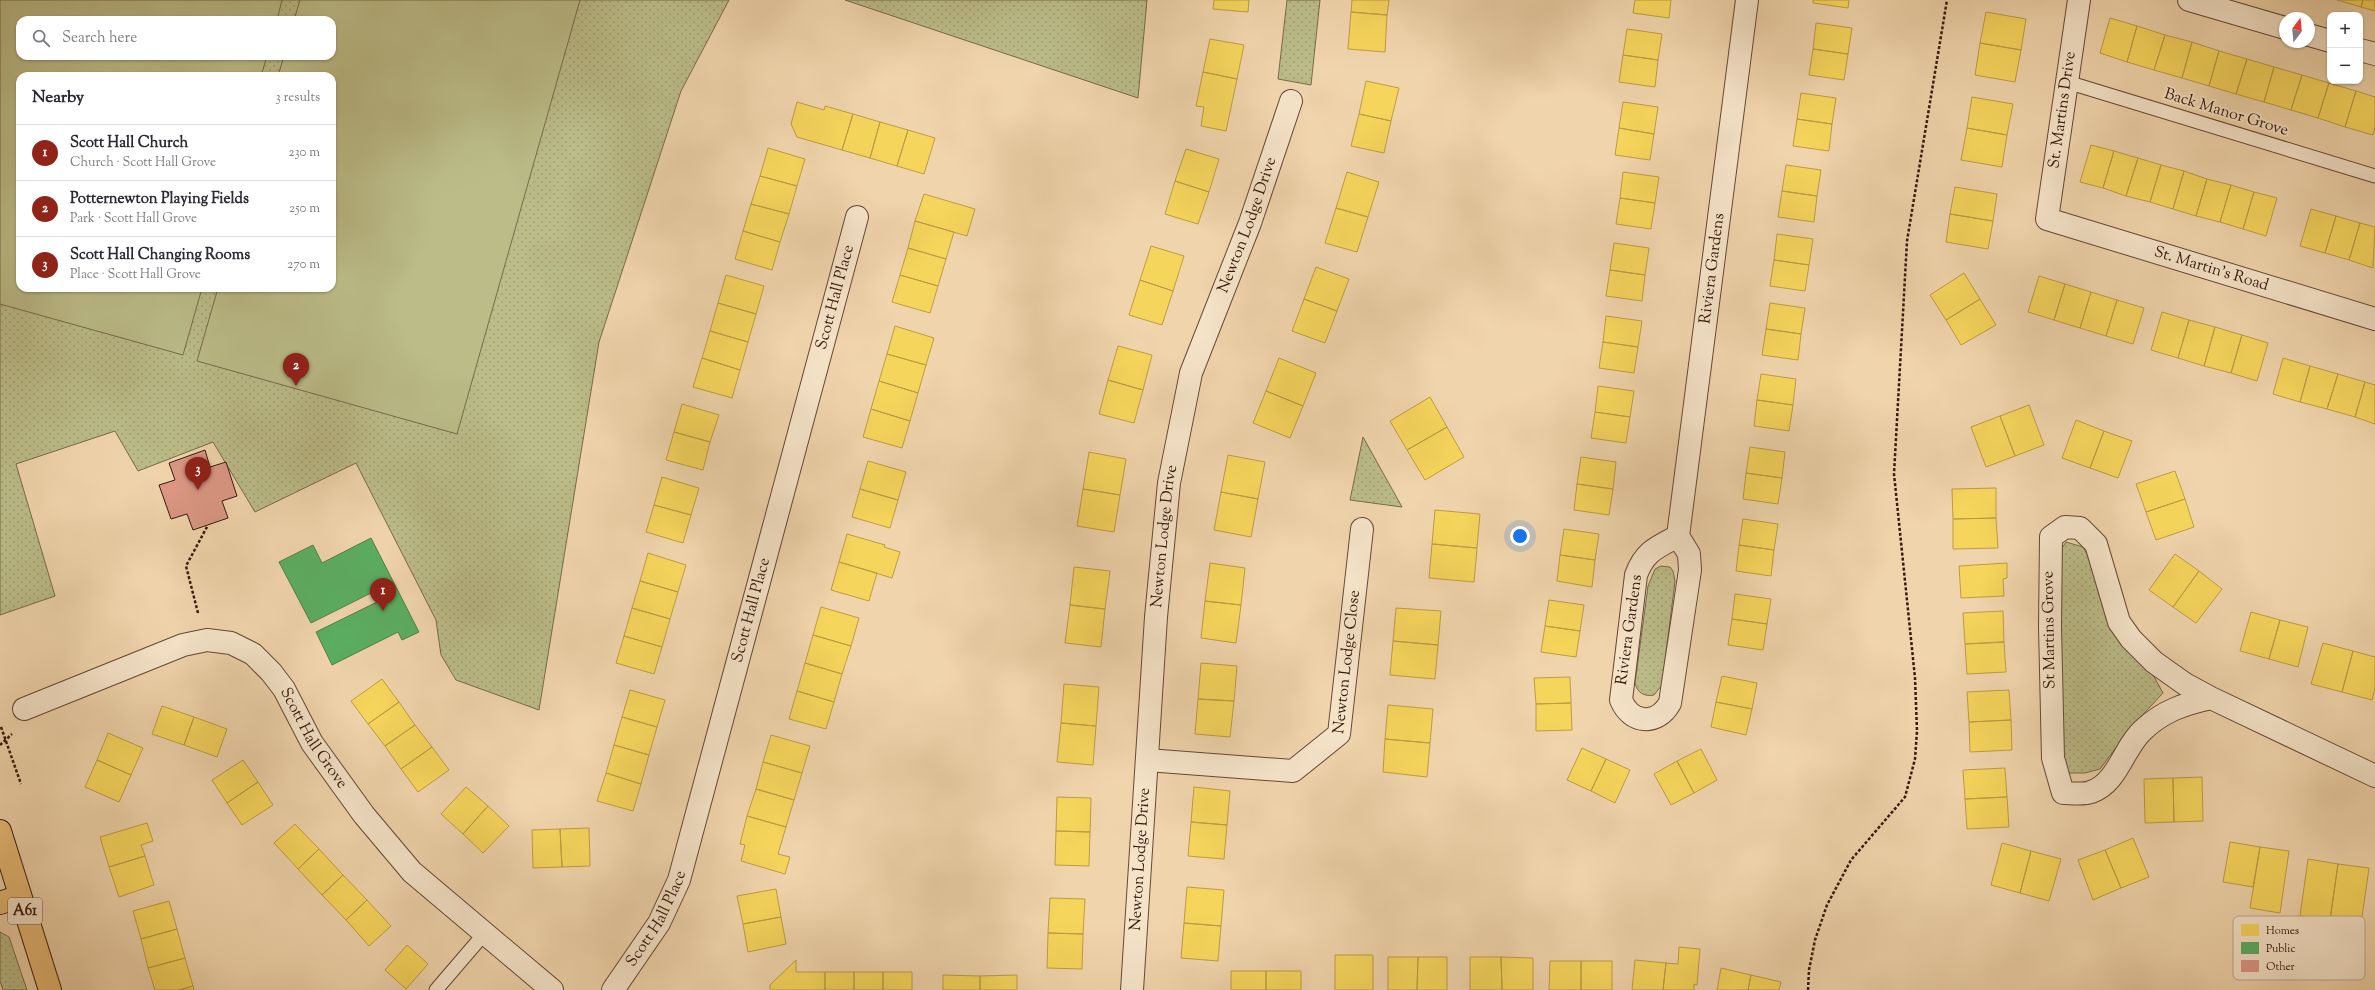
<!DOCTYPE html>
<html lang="en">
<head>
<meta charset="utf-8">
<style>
  body { margin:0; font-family:"Sorts Mill Goudy",serif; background:#f2f2f3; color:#2b2b33 }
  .controls { position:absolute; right:12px; top:12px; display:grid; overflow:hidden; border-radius:8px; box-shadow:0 1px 3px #0004 }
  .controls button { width:36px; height:36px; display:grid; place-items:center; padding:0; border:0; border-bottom:1px solid #e1e1e2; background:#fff; color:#2b2b33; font:20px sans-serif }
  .compass { position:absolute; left:2279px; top:12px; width:36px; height:36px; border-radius:50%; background:#fff; box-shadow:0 1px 3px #0004; rotate:16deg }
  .you { position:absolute; left:1520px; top:536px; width:14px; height:14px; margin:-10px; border:3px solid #fff; border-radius:50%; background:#1a73e8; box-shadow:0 0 0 6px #1a73e833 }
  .badge { display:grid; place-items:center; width:26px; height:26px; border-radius:50%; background:#8f2418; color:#fff; font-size:13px; font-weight:700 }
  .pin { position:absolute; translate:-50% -33px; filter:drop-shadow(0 1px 2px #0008) }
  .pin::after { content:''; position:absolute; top:21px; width:14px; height:12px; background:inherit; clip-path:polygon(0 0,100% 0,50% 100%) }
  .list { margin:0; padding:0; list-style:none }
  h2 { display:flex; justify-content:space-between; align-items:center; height:52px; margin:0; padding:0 16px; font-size:17px }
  h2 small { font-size:13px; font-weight:400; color:#7c7c81 }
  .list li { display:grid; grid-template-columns:26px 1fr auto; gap:12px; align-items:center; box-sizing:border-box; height:56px; padding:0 16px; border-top:1px solid #e1e1e2 }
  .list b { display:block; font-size:15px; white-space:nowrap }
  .list p { margin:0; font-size:13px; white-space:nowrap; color:#7c7c81 }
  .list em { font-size:13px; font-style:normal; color:#7c7c81 }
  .icon { flex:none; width:22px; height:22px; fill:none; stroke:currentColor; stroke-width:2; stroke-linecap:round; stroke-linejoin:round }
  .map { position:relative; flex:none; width:2375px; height:990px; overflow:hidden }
  .search { position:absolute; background:#fff; box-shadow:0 1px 3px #0004; left:16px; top:16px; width:320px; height:44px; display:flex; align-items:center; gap:10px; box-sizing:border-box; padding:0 14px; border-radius:12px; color:#7c7c81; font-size:15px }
  .panel { position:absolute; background:#fff; box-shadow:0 1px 3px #0004; left:16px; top:72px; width:320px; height:220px; border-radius:12px }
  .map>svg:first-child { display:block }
  .grass { fill:url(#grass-dots); stroke:#786a4b; fill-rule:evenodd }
  .pitch { fill:#bbbc88; stroke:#786a4b }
  .homes { fill:#f6d55c; stroke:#bc9d45 }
  .public { fill:#5aae61; stroke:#4f8148 }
  .building { fill:#db9784; stroke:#36190e }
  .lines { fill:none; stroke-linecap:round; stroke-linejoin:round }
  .lane-casing { stroke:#644835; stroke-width:15 }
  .street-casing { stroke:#644835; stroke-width:24 }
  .highway-casing { stroke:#36190e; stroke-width:24 }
  .path { stroke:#36190e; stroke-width:2.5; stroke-dasharray:3 2; stroke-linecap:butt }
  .lane { stroke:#f5e3c8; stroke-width:13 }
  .street { stroke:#f5e3c8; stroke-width:22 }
  .highway { stroke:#e8ba76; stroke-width:22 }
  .labels { text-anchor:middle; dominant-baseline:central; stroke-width:4; stroke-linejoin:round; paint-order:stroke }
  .shield { fill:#f5e3c8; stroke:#6f5646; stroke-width:1 }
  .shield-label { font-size:15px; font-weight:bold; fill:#36190e }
  .street-label { font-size:16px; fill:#36190e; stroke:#f5e3c8 }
  .key { fill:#f5e3c8; stroke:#bca690; stroke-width:1 }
  .key-label { font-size:11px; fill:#36190e }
</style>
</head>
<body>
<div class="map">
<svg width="2375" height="990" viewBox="0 0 2375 990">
  <defs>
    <pattern id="grass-dots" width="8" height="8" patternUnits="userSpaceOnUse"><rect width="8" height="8" fill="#bbbc88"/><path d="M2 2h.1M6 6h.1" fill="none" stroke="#a1a174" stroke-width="1.8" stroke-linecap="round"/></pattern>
  </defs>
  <rect width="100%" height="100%" fill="#f0d4ab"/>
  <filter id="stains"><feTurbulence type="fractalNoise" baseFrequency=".005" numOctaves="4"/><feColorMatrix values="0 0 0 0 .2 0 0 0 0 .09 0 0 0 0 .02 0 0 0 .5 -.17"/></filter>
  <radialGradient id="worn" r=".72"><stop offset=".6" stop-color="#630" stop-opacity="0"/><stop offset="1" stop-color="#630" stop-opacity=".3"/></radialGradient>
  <path class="grass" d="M0,0H729L681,91L599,342L539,710L456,680L441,655L436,620L356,463L255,512L213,442L138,471L115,431L16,464L55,596L0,615ZM20,20H332V56H20ZM20,76H332V288H20Z
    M845,0H1147L1138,98Z
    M1287,0H1320L1311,85L1278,79Z
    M1363,437L1402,507L1350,500Z
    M2066,542L2083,547L2163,693L2131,727L2100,769L2085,773H2067L2063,753L2058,554Z
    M1661,566L1670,567L1673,571L1675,581L1662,685L1654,695C1645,697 1637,693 1635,683L1648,586L1655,569Z
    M0,932L9,937L27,990H3L0,981Z"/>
  <path class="pitch" d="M0,0H282L277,20H20V56H267L261,76H20V288H202L183,355L0,304Z
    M300,0H580L457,434L197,361L218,288H332V76H278L284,56H332V20H294Z"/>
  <path class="homes" d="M1214,0H1249L1248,12L1213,9Z
    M1352,0H1389L1387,15L1351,12Z
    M1635,0H1671L1669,18L1633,13Z
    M1813,0H1849L1848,8L1813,3Z
    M2337,0H2363L2361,7Z
    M2363,0H2375V11L2361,7Z
    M1351,12L1387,15L1385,52L1348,49Z
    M1986,12L2026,19L2021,50L1980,43Z
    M2110,18L2137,26L2127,62L2100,53Z
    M1816,23L1852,28L1848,54L1813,49Z
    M2137,26L2165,35L2154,70L2127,62Z
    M1627,29L1662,34L1658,60L1623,55Z
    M2165,35L2192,42L2182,78L2154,70Z
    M1210,39L1244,45L1237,79L1203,72Z
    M2192,42L2219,51L2209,86L2182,78Z
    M1980,43L2021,50L2015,82L1975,75Z
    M1813,49L1848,54L1844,80L1809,75Z
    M2219,51L2247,59L2236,94L2209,86Z
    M1623,55L1658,60L1655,87L1619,82Z
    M2247,59L2274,67L2264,102L2236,94Z
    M2274,67L2302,75L2291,110L2264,102Z
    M1203,72L1237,79L1226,131L1201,126L1204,107L1196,106Z
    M2302,75L2329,83L2318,118L2291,110Z
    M1366,81L1399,88L1391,121L1359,114Z
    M2329,83L2356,91L2345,127L2318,118Z
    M2356,91L2375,97V127L2373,135L2345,127Z
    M1801,93L1836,98L1832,124L1797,119Z
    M1972,97L2013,104L2007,135L1967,128Z
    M797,102L824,110L825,106L853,114L842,150L797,137L791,124Z
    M1623,102L1658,107L1654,134L1619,128Z
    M853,114L880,122L870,158L842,150Z
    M1359,114L1391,121L1384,153L1351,146Z
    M1797,119L1832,124L1829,151L1793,146Z
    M880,122L908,130L897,166L870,158Z
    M1619,128L1654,134L1650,160L1615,155Z
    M1967,128L2007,135L2002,167L1961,160Z
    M908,130L935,138L924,174L897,166Z
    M2091,145L2114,151L2103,188L2080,182Z
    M768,148L805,159L797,186L760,176Z
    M1186,149L1219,159L1209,192L1175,181Z
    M2114,151L2138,158L2126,196L2103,188Z
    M2138,158L2161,165L2150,202L2126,196Z
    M1786,165L1821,170L1817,196L1782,191Z
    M2161,165L2184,171L2173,209L2150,202Z
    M2184,171L2207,179L2196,216L2173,209Z
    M1347,172L1379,182L1368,217L1336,208Z
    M1623,172L1659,177L1655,203L1620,198Z
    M760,176L797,186L789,214L751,204Z
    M2207,179L2231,185L2220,222L2196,216Z
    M1175,181L1209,192L1198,224L1165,214Z
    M2231,185L2254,192L2243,229L2220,222Z
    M1955,187L1997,194L1993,221L1950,214Z
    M1782,191L1817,196L1814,222L1778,217Z
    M2254,192L2277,198L2266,236L2243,229Z
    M924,194L975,209L967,236L915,221Z
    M1620,198L1655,203L1651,229L1616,224Z
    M751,204L789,214L780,242L743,231Z
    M1336,208L1368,217L1357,252L1325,243Z
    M2311,209L2336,216L2325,253L2300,246Z
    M1950,214L1993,221L1988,249L1946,242Z
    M2336,216L2360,223L2349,260L2325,253Z
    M915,221L954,232L946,259L908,248Z
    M2360,223L2375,227L2373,268L2349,260Z
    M743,231L780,242L772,270L735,259Z
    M1777,234L1813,239L1809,265L1774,260Z
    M1614,243L1649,248L1645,275L1610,270Z
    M1151,246L1184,256L1173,291L1140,280Z
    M908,248L946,259L938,286L900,275Z
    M1774,260L1809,265L1805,291L1770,286Z
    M1316,267L1349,279L1337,311L1304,299Z
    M1610,270L1645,275L1642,301L1606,296Z
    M1964,273L1980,299L1946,320L1930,295Z
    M726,275L764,286L756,314L718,303Z
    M900,275L938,286L930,313L892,302Z
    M2039,276L2065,284L2054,320L2028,312Z
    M1140,280L1173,291L1162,325L1129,315Z
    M2065,284L2091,292L2080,328L2054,320Z
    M2091,292L2117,300L2106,336L2080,328Z
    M1304,299L1337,311L1325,343L1292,331Z
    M1980,299L1996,325L1961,345L1946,320Z
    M2117,300L2144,308L2133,344L2106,336Z
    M718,303L756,314L748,342L710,331Z
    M1770,303L1805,308L1801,334L1766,329Z
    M2162,312L2189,320L2178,358L2151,350Z
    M1606,316L1642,321L1638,347L1603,342Z
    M2189,320L2215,327L2204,366L2178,358Z
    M895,326L934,338L926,365L887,354Z
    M2215,327L2242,335L2231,373L2204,366Z
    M1766,329L1801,334L1798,360L1762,355Z
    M710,331L748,342L740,370L702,358Z
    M2242,335L2268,343L2257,381L2231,373Z
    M1603,342L1638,347L1634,373L1599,368Z
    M1118,346L1152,355L1143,390L1108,380Z
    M887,354L926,365L918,393L879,381Z
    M702,358L740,370L732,398L693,387Z
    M1279,358L1316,373L1303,406L1266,391Z
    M2283,358L2310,366L2300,402L2273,394Z
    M2310,366L2338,374L2327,409L2300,402Z
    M1761,374L1796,379L1793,405L1757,400Z
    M2338,374L2365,382L2355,417L2327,409Z
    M1108,380L1143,390L1134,423L1099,414Z
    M879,381L918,393L910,421L871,409Z
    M2365,382L2375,385V424L2355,417Z
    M1598,386L1634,391L1630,417L1595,412Z
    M1266,391L1303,406L1290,438L1253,423Z
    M1430,397L1447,427L1407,450L1390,421Z
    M1757,400L1793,405L1789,431L1754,426Z
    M682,404L719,415L710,442L674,432Z
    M2029,405L2044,445L2015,456L2000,416Z
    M871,409L910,421L902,448L863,437Z
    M1595,412L1630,417L1626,443L1591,438Z
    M2000,416L2015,456L1986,467L1971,427Z
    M2076,420L2104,431L2090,468L2062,458Z
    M1447,427L1464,457L1425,480L1407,450Z
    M2104,431L2132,441L2118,478L2090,468Z
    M674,432L710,442L703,470L666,460Z
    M1750,447L1785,452L1782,478L1746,473Z
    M1089,452L1126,459L1120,495L1083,489Z
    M1228,455L1265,462L1258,499L1221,492Z
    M1581,457L1616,462L1613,489L1577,484Z
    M868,461L906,472L898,500L860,489Z
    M2175,471L2185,499L2146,512L2136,484Z
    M1746,473L1782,478L1778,504L1743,499Z
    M662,477L699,488L691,515L654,505Z
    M1577,484L1613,489L1609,515L1574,510Z
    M1996,488V518L1953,519L1952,489Z
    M860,489L898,500L890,528L852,517Z
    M1083,489L1120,495L1114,532L1077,526Z
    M1221,492L1258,499L1251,537L1214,530Z
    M2185,499L2194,527L2156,540L2146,512Z
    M654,505L691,515L683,543L646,532Z
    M1435,510L1480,514L1477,548L1432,544Z
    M1996,518L1998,548L1953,549V519Z
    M1743,519L1778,524L1774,550L1739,545Z
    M1564,529L1599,534L1595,560L1560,555Z
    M847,534L885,545L884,547L900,552L892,578L839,562Z
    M1432,544L1477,548L1474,582L1429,578Z
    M1739,545L1774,550L1771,576L1736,571Z
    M648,553L686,565L678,592L640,581Z
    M2175,554L2199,571L2173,607L2149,590Z
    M1560,555L1595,560L1592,587L1557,581Z
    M839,562L877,573L869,601L831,590Z
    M1210,563L1245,568L1241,605L1205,601Z
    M2007,563V578L2003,579L2004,596L1961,598L1959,566Z
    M1074,567L1110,571L1105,609L1070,605Z
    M2199,571L2222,589L2196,623L2173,607Z
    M640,581L678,592L670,619L632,608Z
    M1735,594L1771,599L1767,624L1732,619Z
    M1549,600L1584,605L1580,631L1545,626Z
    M1205,601L1241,605L1236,643L1201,638Z
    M1070,605L1105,609L1101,647L1065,643Z
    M821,607L859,618L851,646L813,635Z
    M632,608L670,619L662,647L624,636Z
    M1396,608L1441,611L1438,645L1393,641Z
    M2003,611L2004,642L1965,644L1963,613Z
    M2251,612L2280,620L2269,659L2240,651Z
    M1732,619L1767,624L1763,650L1728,645Z
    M2280,620L2308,627L2298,667L2269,659Z
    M1545,626L1580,631L1576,657L1541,652Z
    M813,635L851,646L842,674L805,663Z
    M624,636L662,647L654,674L616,663Z
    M1393,641L1438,645L1435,679L1390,675Z
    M2004,642L2006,672L1967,674L1965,644Z
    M2323,643L2353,651L2342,692L2311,684Z
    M2353,651L2375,657V688L2372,700L2342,692Z
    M805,663L842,674L834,702L797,691Z
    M1201,663L1237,666L1234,701L1198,699Z
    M1722,676L1757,683L1752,709L1716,702Z
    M1570,677L1571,703L1536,704L1534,678Z
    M382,679L399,702L368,724L351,701Z
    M1064,684L1099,687L1096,726L1061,723Z
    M630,690L665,700L657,727L622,717Z
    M2009,690L2011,720L1969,722L1967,692Z
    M797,691L834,702L826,729L789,719Z
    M1198,699L1234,701L1230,737L1195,734Z
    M399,702L415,725L385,746L368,724Z
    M1716,702L1752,709L1746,735L1711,727Z
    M1571,703L1572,730L1536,731V704Z
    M1388,705L1433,709L1430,743L1385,739Z
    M162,706L194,717L184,745L152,734Z
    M194,717L227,729L217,757L184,745Z
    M622,717L657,727L649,755L614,745Z
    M2011,720L2012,750L1970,752L1969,722Z
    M1061,723L1096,726L1093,765L1057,762Z
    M415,725L432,747L401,769L385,746Z
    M108,733L143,748L131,775L97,760Z
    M771,735L810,746L802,773L763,762Z
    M1385,739L1430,743L1427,777L1383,772Z
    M614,745L649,755L641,784L606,773Z
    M432,747L449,770L418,792L401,769Z
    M1582,748L1606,759L1591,791L1567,780Z
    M1701,749L1717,780L1694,793L1677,761Z
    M1606,759L1630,770L1615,803L1591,791Z
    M97,760L131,775L119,802L85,787Z
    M243,760L258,782L227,803L212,780Z
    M1677,761L1694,793L1671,805L1654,774Z
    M763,762L802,773L794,800L756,789Z
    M2005,768L2007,797L1965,799L1963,770Z
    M606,773L641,784L633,811L597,801Z
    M2202,777L2203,821L2174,822L2173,778Z
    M2173,778L2174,822L2145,823L2144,779Z
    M258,782L273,805L242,825L227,803Z
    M466,787L488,806L463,834L441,814Z
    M1194,787L1230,791L1227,825L1191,822Z
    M756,789L794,800L786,827L747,816Z
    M1057,797L1091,798L1090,832L1056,831Z
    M2007,797L2009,827L1967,829L1965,799Z
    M488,806L509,826L483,853L463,834Z
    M747,816L786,827L778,854L790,857L785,874L741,861L745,845L740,844Z
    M1191,822L1227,825L1224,859L1188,856Z
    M147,823L153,841L141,845L145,856L109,867L100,837Z
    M295,824L319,849L298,869L274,843Z
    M589,828L590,866L562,867L560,829Z
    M560,829L562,867L533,868L532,830Z
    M1056,831L1090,832L1089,866L1055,865Z
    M2133,838L2149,877L2121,888L2105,850Z
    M2230,842L2260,847L2253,887L2223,882Z
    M2002,843L2031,851L2020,893L1991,885Z
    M2260,847L2289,851L2280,913L2250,908Z
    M319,849L343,875L322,895L298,869Z
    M2105,850L2121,888L2093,900L2078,860Z
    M2031,851L2061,859L2049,901L2020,893Z
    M145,856L154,885L119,897L109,867Z
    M2308,859L2338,864L2330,920L2300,916Z
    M2338,864L2369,868L2361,924L2330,920Z
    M343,875L367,900L346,920L322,895Z
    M1187,887L1224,890L1221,926L1184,923Z
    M776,889L781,917L743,924L737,896Z
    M1050,898L1085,899L1083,934L1048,933Z
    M367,900L391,926L369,946L346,920Z
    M169,901L177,929L141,939L133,911Z
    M781,917L786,944L748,952L743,924Z
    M1184,923L1221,926L1218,961L1181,958Z
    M177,929L185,958L148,968L141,939Z
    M1048,933L1083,934L1082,969L1047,968Z
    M407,945L428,964L406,989L385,970Z
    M1679,947L1700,949L1697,985L1694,984V990H1663L1666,963L1678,964Z
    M1335,955H1373V990H1335Z
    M1388,957H1418L1417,990H1388Z
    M1418,957H1447V990H1417Z
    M1470,957H1501L1502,990H1470Z
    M1501,957L1533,958V990H1502Z
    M185,958L193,986L179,990H155L148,968Z
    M796,960V972H825V990H770V985Z
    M1635,960L1666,963L1663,990H1632Z
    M1550,961H1581V990H1549Z
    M1581,961H1612V990H1581Z
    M1721,968L1751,975L1748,990H1717Z
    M1231,971H1266V990H1231Z
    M1266,971H1301V990H1266Z
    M825,972H854V990H825Z
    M854,972H883V990H854Z
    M883,972H912V990H883Z
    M943,975L980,976V990H943Z
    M1017,975V990H980V976Z
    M1751,975L1781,982L1779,990H1748Z
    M193,986L194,990H179Z"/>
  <path class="public" d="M371,538L419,632L402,640L398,632L332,665L316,632L381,600L377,590L311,623L279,562L313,545L322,563Z"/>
  <path class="building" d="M205,450L210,467L226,462L237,496L222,501L228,518L193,530L187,514L171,519L159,485L175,480L169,463Z"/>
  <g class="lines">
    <g class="lane-casing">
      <path id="lane" d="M2067,82L2375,176
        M436,990L484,934"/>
    </g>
    <g class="street-casing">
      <g id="street">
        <path id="s1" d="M2079,0L2047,219L2375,319"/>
        <path d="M2189,0L2285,28"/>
        <path d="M2309,35L2330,41"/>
        <path d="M2360,50L2375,54"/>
        <path id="s2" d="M1678,536C1656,548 1645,551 1636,575L1621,700C1631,724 1657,726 1670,703L1690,570L1689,554L1678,536L1747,0"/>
        <path d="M2211,698C2184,704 2163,711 2143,730C2123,748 2118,783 2091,792C2083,795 2071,793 2063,793L2053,758L2050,627L2051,537L2065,527L2080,528L2096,544L2119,622L2131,639L2154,662L2185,684L2211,698L2375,776"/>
        <path id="s3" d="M24,709L183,645L207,640L231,643L253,654L271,672L284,689L312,743L364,815L412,872L552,990"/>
        <path id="s4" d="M1147,760L1293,771L1339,734L1362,529"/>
        <path id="s5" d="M613,990L659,923L679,880L857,217"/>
        <path id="s6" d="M1132,990L1156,617L1169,483L1191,373L1250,223L1291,101"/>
      </g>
    </g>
    <g class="highway-casing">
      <path id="highway" d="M0,831L50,990
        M0,903L20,896"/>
    </g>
    <path class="path" d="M198,613L186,566L208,525
      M1,727L21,784
      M0,745L12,734
      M1808,990L1809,970L1815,940L1827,905L1851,860L1905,797L1915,759L1917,731L1915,678L1894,474L1907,241L1947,0"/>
    <use href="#lane" class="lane"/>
    <use href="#street" class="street"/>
    <use href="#highway" class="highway"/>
  </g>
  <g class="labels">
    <rect class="shield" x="8" y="898" width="34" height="26" rx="3"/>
    <g class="shield-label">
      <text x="25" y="911">A61</text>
    </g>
    <g class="street-label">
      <text transform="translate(2063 110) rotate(-82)">St. Martins Drive</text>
      <text transform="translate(2226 113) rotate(17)">Back Manor Grove</text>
      <text stroke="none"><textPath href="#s6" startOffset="779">Newton Lodge Drive</textPath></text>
      <text stroke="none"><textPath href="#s2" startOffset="690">Riviera Gardens</textPath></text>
      <text stroke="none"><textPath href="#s1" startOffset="393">St. Martin's Road</textPath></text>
      <text stroke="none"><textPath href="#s5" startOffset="732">Scott Hall Place</textPath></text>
      <text stroke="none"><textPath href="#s6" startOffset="455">Newton Lodge Drive</textPath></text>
      <text stroke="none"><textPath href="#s5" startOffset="408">Scott Hall Place</textPath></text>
      <text transform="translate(1630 630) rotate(-82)">Riviera Gardens</text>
      <text transform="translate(2050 630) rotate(-91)">St Martins Grove</text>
      <text stroke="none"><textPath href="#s4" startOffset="278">Newton Lodge Close</textPath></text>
      <text stroke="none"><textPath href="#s3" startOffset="349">Scott Hall Grove</textPath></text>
      <text stroke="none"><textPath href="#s6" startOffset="131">Newton Lodge Drive</textPath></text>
      <text stroke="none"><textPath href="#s5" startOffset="84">Scott Hall Place</textPath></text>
    </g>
  </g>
  <rect x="2233" y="916" width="132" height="64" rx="6" class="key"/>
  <rect x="2241" y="924" width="18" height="12" fill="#f6d55c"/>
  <rect x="2241" y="942" width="18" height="12" fill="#5aae61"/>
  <rect x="2241" y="960" width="18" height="12" fill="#db9784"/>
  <g class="key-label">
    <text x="2266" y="934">Homes</text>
    <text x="2266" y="952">Public</text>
    <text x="2266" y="970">Other</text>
  </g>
  <rect width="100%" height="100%" filter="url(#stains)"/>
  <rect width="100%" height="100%" fill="url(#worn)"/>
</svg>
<div class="controls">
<button>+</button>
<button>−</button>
</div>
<svg class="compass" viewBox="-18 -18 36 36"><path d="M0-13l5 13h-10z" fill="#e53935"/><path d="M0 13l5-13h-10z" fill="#7c7c81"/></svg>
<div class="you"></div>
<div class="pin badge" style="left:383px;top:611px">1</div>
<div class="pin badge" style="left:296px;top:386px">2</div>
<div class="pin badge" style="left:198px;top:490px">3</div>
<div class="search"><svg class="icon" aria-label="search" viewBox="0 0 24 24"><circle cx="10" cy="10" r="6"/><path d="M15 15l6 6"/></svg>Search here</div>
<section class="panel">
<h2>Nearby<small>3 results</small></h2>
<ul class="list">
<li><span class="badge">1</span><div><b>Scott Hall Church</b><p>Church · Scott Hall Grove</p></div><em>230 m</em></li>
<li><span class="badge">2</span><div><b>Potternewton Playing Fields</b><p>Park · Scott Hall Grove</p></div><em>250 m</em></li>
<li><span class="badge">3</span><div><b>Scott Hall Changing Rooms</b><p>Place · Scott Hall Grove</p></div><em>270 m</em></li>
</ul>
</section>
</div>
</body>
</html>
